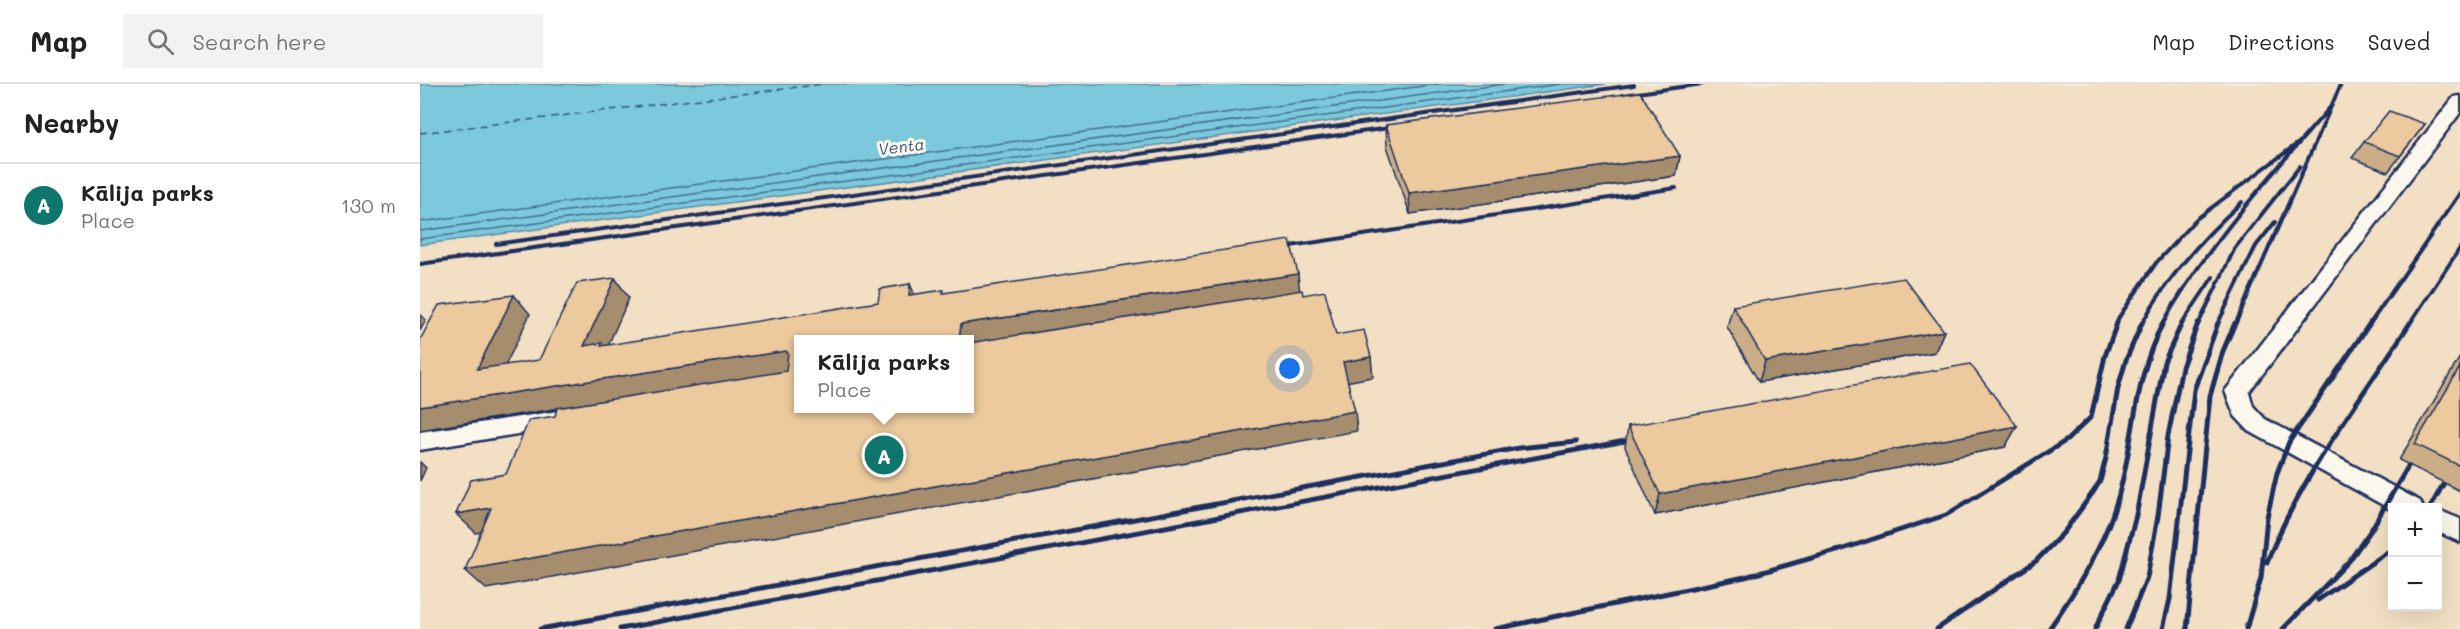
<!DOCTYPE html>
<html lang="en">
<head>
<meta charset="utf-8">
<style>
  body { margin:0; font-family:Mali,sans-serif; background:#f2f2f2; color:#222 }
  .controls { position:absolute; right:18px; bottom:18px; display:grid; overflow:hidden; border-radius:0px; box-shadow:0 6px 24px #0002 }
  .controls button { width:54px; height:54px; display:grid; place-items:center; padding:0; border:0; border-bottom:2px solid #e0e0e0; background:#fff; color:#222; font:30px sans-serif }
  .you { position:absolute; left:870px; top:285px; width:21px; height:21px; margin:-15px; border:4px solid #fff; border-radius:50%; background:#1a73e8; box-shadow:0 0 0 9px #1a73e833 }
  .badge { display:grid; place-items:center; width:39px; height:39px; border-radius:50%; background:#0f766e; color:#fff; font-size:20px; font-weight:700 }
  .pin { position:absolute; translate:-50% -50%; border:3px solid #fff; box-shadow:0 2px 6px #0006 }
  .popup { position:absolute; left:374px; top:251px; width:180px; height:78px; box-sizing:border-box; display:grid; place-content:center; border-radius:0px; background:#fff; filter:drop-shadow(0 2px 4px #0005); font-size:20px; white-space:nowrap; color:#767676 }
  .popup b { font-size:22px; color:#222 }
  .popup::after { content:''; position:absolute; left:50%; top:100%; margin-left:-12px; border:12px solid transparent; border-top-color:#fff }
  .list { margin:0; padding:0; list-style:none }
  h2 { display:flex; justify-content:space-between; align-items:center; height:78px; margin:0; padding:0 24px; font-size:26px }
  h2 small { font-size:20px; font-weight:400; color:#767676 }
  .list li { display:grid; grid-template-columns:39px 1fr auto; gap:18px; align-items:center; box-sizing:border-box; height:84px; padding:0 24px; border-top:2px solid #e0e0e0 }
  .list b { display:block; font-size:22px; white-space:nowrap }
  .list p { margin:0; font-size:20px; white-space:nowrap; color:#767676 }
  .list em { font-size:20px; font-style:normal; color:#767676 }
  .icon { flex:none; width:33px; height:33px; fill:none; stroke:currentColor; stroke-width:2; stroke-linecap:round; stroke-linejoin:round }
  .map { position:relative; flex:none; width:2040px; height:545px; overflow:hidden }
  header { display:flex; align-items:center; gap:36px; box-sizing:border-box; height:84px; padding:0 30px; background:#fff; border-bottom:2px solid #e0e0e0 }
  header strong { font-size:28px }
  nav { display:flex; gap:33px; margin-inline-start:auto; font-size:21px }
  .search { width:420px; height:54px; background:#f2f2f2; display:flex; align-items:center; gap:15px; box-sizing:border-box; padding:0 21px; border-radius:0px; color:#767676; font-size:22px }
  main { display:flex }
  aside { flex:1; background:#fff }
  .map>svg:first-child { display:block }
  .built { fill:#f3e0c4; fill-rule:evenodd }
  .water { fill:#7cc9db; stroke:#558ba9; stroke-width:1.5 }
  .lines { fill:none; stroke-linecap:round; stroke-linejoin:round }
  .shore { stroke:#426d90; stroke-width:1.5 }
  .ferry { stroke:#33567d; stroke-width:1.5; stroke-dasharray:7 5; stroke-linecap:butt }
  .minor-casing { stroke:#1b2f5e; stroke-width:5 }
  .minor { fill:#fbf7ec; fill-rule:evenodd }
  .rail-far1 { stroke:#1b2f5e; stroke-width:4 }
  .rail { stroke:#1b2f5e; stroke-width:5 }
  .wall { fill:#cbae87; stroke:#1b2f5e; stroke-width:1.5 }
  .shaded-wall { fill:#a58d6e; stroke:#1b2f5e; stroke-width:1.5 }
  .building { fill:#ecca9d; stroke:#1b2f5e; stroke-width:1.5 }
  .labels { text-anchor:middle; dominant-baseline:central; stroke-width:6; stroke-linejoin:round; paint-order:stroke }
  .water-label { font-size:16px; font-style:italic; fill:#33567d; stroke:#fbf7ec }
</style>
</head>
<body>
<header>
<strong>Map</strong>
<div class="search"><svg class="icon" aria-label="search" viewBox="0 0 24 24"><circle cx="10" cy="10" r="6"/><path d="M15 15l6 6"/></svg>Search here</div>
<nav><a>Map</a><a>Directions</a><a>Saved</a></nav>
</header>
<main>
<aside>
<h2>Nearby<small></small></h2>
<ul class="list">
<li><span class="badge">A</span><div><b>Kālija parks</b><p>Place</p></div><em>130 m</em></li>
</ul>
</aside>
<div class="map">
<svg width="2040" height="545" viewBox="0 0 2040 545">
  <rect width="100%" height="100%" fill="#f6ead4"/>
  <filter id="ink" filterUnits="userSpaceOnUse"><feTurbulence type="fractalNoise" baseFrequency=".0167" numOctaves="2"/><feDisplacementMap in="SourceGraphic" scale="12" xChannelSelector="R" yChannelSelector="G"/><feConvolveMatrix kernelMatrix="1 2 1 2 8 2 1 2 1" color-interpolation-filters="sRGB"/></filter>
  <g filter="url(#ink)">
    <path class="built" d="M1186,0H2040V545H0V161ZM378,256H550V324H378ZM1972,424H2018V522H1972Z"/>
    <path class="water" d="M0,0H1186L0,161Z"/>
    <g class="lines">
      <path class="shore" d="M0,138L1018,0
        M0,147L1085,0
        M0,155L1141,0"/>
      <path class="ferry" d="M0,49L404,0"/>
      <g class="minor-casing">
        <path id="minor" d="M2040,12V29L1829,308L1833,322L1845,335L2000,417L2003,424H1972V426L1829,347L1815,332L1805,307L2034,13Z
          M138,327L146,330L150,336L146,342L0,366V348Z
          M2018,426L2040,435V458L2018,448Z"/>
      </g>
      <use href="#minor" class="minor"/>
      <path class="rail-far1" d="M1203,11L1283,0
        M76,160L1214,1
        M857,164L1256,104
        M0,180L983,42
        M1696,241L1699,233L1736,179L1775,136L1878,59
        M1721,241C1747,193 1782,154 1822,118
        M1742,241C1785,163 1854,88 1912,21
        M1761,241L1793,193
        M1778,241L1815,164L1880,82
        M1797,241L1836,162L1855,138
        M1815,241L1921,0
        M1949,241L2040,109
        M1989,241L2040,164"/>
      <path class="rail" d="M2010,424L2040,370
        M1847,478C1881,392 1940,316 1990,239
        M1898,516L1972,465
        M120,545L1099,364L1156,358
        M200,545L1221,354
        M1075,545L1325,493L1420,466L1526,431L1647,356L1671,333L1685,272L1697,239
        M1517,545L1616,477L1644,448L1674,407L1680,397L1686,374L1698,304L1706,276L1722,239
        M1629,545C1662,498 1691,450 1703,394C1715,342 1717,287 1743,239
        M1675,545L1699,496L1717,427L1744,278L1762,239
        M1706,545L1727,493L1738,432L1748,352L1762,283L1778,239
        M1743,545L1750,515L1774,306L1798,239
        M1767,545L1790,312L1803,267L1815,239
        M1826,545L1841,494L1847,433L1857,389L1869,358L1950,239
        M1863,545L1929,477L1951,446L1997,367"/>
    </g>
    <path class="wall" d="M2005,40L1968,88L1932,74L1944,58Z
      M966,41L1260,72L1256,92L990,130L967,62Z
      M1313,222L1524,247L1515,268L1339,298L1307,243Z
      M2040,273V407L1979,376Z
      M1208,342H1597L1585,363L1235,431L1205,363Z"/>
    <path class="shaded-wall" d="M1260,72L1256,92L990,130L989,109Z
      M878,190L880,210L549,261V255H539L541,240Z
      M195,194L209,214L187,264L164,262Z
      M490,200L499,220L489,211Z
      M94,211L110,230L74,305L57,285Z
      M0,230L6,236L0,247Z
      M1524,247L1515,268L1339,298L1345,277Z
      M366,267L378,287L0,346V323Z
      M951,273L953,293L925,298L923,278Z
      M935,327L937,347L66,505L45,486Z
      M1597,342L1585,363L1235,431L1240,410Z
      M0,378L6,384L0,397Z
      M71,424L91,443L56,449L36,430Z"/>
    <path class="building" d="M1220,8L1260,72L989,109L966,41Z
      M1969,27L2005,40L1980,72L1944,58Z
      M870,156L878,190L541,240L539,255H378V324H549V259L882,206L883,211L905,207L916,251L944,246L951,273L923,278L935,327L45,486L71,424L36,430L51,396L86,390L109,336L135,332L137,324L366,287L368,269L366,267L0,323V256L19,221L94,211L57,285L119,276L157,199L195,194L164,262L182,259L181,262L458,218L460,205L490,200L489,211L524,206L523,209Z
      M1484,194L1524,247L1345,277L1313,222Z
      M1550,280L1597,342L1240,410L1208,342Z
      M2040,283V382L1995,360Z"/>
  </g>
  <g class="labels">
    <g class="water-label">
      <text transform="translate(481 62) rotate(-7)">Venta</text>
    </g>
  </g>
</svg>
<div class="controls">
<button>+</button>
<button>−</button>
</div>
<div class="you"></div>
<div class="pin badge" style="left:464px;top:371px">A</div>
<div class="popup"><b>Kālija parks</b>Place</div>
</div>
</main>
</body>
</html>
